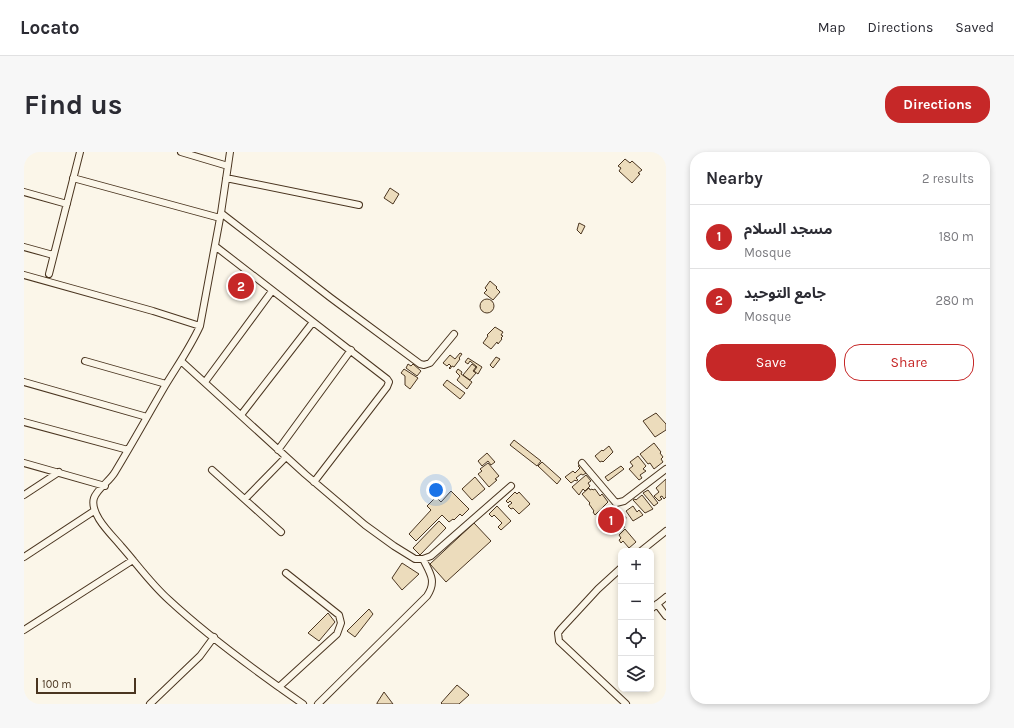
<!DOCTYPE html>
<html lang="en">
<head>
<meta charset="utf-8">
<style>
  body { margin:0; font-family:Karla,"Noto Sans Arabic",sans-serif; background:#f7f7f7; color:#2b2b33 }
  .controls { position:absolute; right:12px; bottom:12px; display:grid; overflow:hidden; border-radius:8px; box-shadow:0 2px 6px #0003 }
  .controls button { width:36px; height:36px; display:grid; place-items:center; padding:0; border:0; border-bottom:1px solid #e1e1e2; background:#fff; color:#2b2b33; font:20px sans-serif }
  .scale { position:absolute; left:12px; bottom:10px; width:100px; box-sizing:border-box; padding-left:4px; border:2px solid #4a3520; border-top:0; font-size:11px; line-height:14px; white-space:nowrap; color:#4a3520; -webkit-text-stroke:3px #fbf6e9; paint-order:stroke }
  .you { position:absolute; left:412px; top:338px; width:14px; height:14px; margin:-10px; border:3px solid #fff; border-radius:50%; background:#1a73e8; box-shadow:0 0 0 6px #1a73e833 }
  .badge { display:grid; place-items:center; width:26px; height:26px; border-radius:50%; background:#c62828; color:#fff; font-size:13px; font-weight:700 }
  .pin { position:absolute; translate:-50% -50%; border:2px solid #fff; box-shadow:0 1px 4px #0006 }
  .list { margin:0; padding:0; list-style:none }
  h2 { display:flex; justify-content:space-between; align-items:center; height:52px; margin:0; padding:0 16px; font-size:17px }
  h2 small { font-size:13px; font-weight:400; color:#7c7c81 }
  .list li { display:grid; grid-template-columns:26px 1fr auto; gap:12px; align-items:center; box-sizing:border-box; height:64px; padding:0 16px; border-top:1px solid #e1e1e2 }
  .list b { display:block; font-size:15px; white-space:nowrap }
  .list p { margin:0; font-size:13px; white-space:nowrap; color:#7c7c81 }
  .list em { font-size:13px; font-style:normal; color:#7c7c81 }
  .actions { display:flex; gap:8px; padding:12px 16px }
  .actions a { flex:1; padding:9px 0; border:1px solid #c62828; border-radius:16px; text-align:center; font-size:14px; color:#c62828 }
  .actions .main { background:#c62828; color:#fff }
  .icon { flex:none; width:22px; height:22px; fill:none; stroke:currentColor; stroke-width:2; stroke-linecap:round; stroke-linejoin:round }
  .map { position:relative; flex:none; width:642px; height:552px; overflow:hidden; border-radius:16px }
  header { display:flex; align-items:center; gap:24px; box-sizing:border-box; height:56px; padding:0 20px; background:#fff; border-bottom:1px solid #e1e1e2 }
  header strong { font-size:19px }
  nav { display:flex; gap:22px; margin-inline-start:auto; font-size:14px }
  .intro { display:flex; align-items:center; justify-content:space-between; box-sizing:border-box; height:96px; padding:0 24px }
  h1 { margin:0; font-size:28px }
  .button { padding:10px 18px; border-radius:16px; background:#c62828; color:#fff; font-size:14px; font-weight:700 }
  main { display:flex; gap:24px; padding:0 24px }
  aside { flex:1; background:#fff; border-radius:16px; box-shadow:0 2px 6px #0003 }
  .map>svg:first-child { display:block }
  .building { fill:#ecdcbc; stroke:#4a3520 }
  .lines { fill:none; stroke-linecap:round; stroke-linejoin:round }
  .minor-casing { stroke:#4a3520; stroke-width:8 }
  .minor { stroke:#fbf6e9; stroke-width:6 }
</style>
</head>
<body>
<header>
<strong>Locato</strong>
<nav><a>Map</a><a>Directions</a><a>Saved</a></nav>
</header>
<div class="intro"><h1>Find us</h1><a class="button">Directions</a></div>
<main>
<div class="map">
<svg width="642" height="552" viewBox="0 0 642 552">
  <rect width="100%" height="100%" fill="#fbf6e9"/>
  <path class="building" d="M601,7L606,11L608,9L618,18L614,21L616,22L608,31L595,19L597,16L594,14Z
    M366,36L375,42L369,52L360,46Z
    M555,71L561,74L557,82L553,78Z
    M466,129L473,135L472,136L476,140L469,148L460,141L463,138L461,136Z
    M456 154a7 7 0 1 1 14 0a7 7 0 1 1-14 0Z
    M471,175L479,180L477,183L479,184L477,186L478,187L474,192L473,190L467,197L459,191L464,184L463,183Z
    M436,201L438,202L435,206L436,207L430,215L428,214L426,217L425,216L427,214L425,212L423,214L419,211L426,203L431,207Z
    M472,205L476,207L469,216L466,213Z
    M444,206L458,215L454,222L450,219L453,215L446,209L444,212L441,210Z
    M384,212L387,214L389,212L397,219L393,224L382,216Z
    M448,212L452,215L449,219L452,221L446,228L439,223Z
    M380,217L394,226L386,237L381,233V224L377,221Z
    M434,217L438,220L437,222L448,230L443,237L433,228L436,224L432,220Z
    M423,228L441,241L436,247L419,233Z
    M632,261L642,272V278L631,285L619,269Z
    M490,288L517,309L513,314L486,293Z
    M630,291L637,300L636,301L639,305L637,307L639,310L630,317L626,311L624,312L616,302Z
    M585,294L589,300L579,310L578,309L576,310L571,304L578,298L579,299Z
    M463,301L471,310L467,313L464,309L458,314L454,309Z
    M614,304L622,314L619,317L622,319L616,323L618,326L615,328L605,317L609,314L606,310Z
    M518,310L537,327L533,332L514,314Z
    M464,311L475,324L471,327L473,328L465,335L454,322L458,319L456,317Z
    M556,313L562,321L559,323L557,322L552,326L554,328L552,329L551,328L547,331L541,325L549,319L551,321L556,316L554,314Z
    M597,314L600,317L584,329L581,325Z
    M562,323L567,329L564,331L566,334L561,339L559,337L555,343L548,335Z
    M451,325L461,337L448,348L438,337Z
    M642,327V345L640,347L638,344L636,345L638,347L635,349L630,344L635,340L632,336Z
    M565,336L566,338L568,337L569,338L571,337L576,344L578,342L584,350L571,363L569,360L570,359L565,352L566,351L558,342Z
    M624,338L634,351L630,354L619,341Z
    M427,339L445,357L438,364L436,362L430,368L429,367L425,370L418,363L392,389L385,382L407,358L403,354L412,345L417,350Z
    M491,340L493,342L495,340L506,352L495,362L489,356L487,357L484,354L488,351L486,349L484,351L482,349Z
    M618,343L629,357L621,361L609,348L611,347L612,348Z
    M473,354L487,369L477,378L474,375L478,371L470,363L468,365L465,362Z
    M609,354L613,360L615,358L619,363L609,369L602,359Z
    M587,362L602,365L600,376L596,375V378L584,375Z
    M415,369L422,376L396,403L389,396Z
    M450,371L467,389L422,430L406,412Z
    M601,377L612,390L605,396L599,389L597,391L595,388L597,386L595,383Z
    M378,411L395,422L378,438L368,426Z
    M345,457L349,462L331,485L323,479Z
    M304,461L311,470L295,489L284,481Z
    M433,533L445,543L435,552H418L417,551Z
    M360,540L369,552H353V551Z"/>
  <g class="lines">
    <g class="minor-casing">
      <path id="minor" d="M157,0L204,14
        M206,0L197,61L176,174C166,196 153,214 141,234C124,263 108,292 91,320C86,329 73,337 70,346C65,362 88,383 97,394C113,412 127,432 145,448C186,486 233,520 279,552
        M49,26L196,66
        M202,26L335,53
        M0,40L43,52
        M197,61L307,146L396,212L400,213L406,211L430,182
        M191,94L363,227L365,230L363,235L290,330
        M0,95L29,103
        M25,122L56,0
        M0,123L129,159L176,174
        M61,209L142,232
        M157,209L281,322L341,373L370,394L391,407H399L407,404L487,334
        M0,230L123,265
        M181,230L248,139
        M217,263L289,170
        M0,270L104,298
        M254,298L327,198
        M0,311L81,334
        M558,311L592,351L600,349L642,317
        M188,318L257,380
        M0,343L35,320
        M221,347L262,305
        M617,399L642,379
        M0,405L70,359
        M597,416L574,437L537,477L534,481L535,489L602,552
        M633,452L642,464
        M627,457L642,445
        M0,478L109,408
        M255,535L313,482L317,471L315,463L262,421
        M126,552L176,504L190,485
        M294,552L403,444C413,429 406,421 399,407"/>
    </g>
    <use href="#minor" class="minor"/>
  </g>
</svg>
<div class="controls">
<button>+</button>
<button>−</button>
<button><svg class="icon" aria-label="locate" viewBox="0 0 24 24"><circle cx="12" cy="12" r="6"/><path d="M12 2v4M12 18v4M2 12h4M18 12h4"/></svg></button>
<button><svg class="icon" aria-label="layers" viewBox="0 0 24 24"><path d="M12 4l9 5-9 5-9-5zM3 14l9 5 9-5"/></svg></button>
</div>
<div class="scale">100 m</div>
<div class="you"></div>
<div class="pin badge" style="left:587px;top:368px">1</div>
<div class="pin badge" style="left:217px;top:134px">2</div>
</div>
<aside>
<h2>Nearby<small>2 results</small></h2>
<ul class="list">
<li><span class="badge">1</span><div><b>مسجد السلام</b><p>Mosque</p></div><em>180 m</em></li>
<li><span class="badge">2</span><div><b>جامع التوحيد</b><p>Mosque</p></div><em>280 m</em></li>
</ul>
<div class="actions"><a class="main">Save</a><a>Share</a></div>
</aside>
</main>
</body>
</html>
